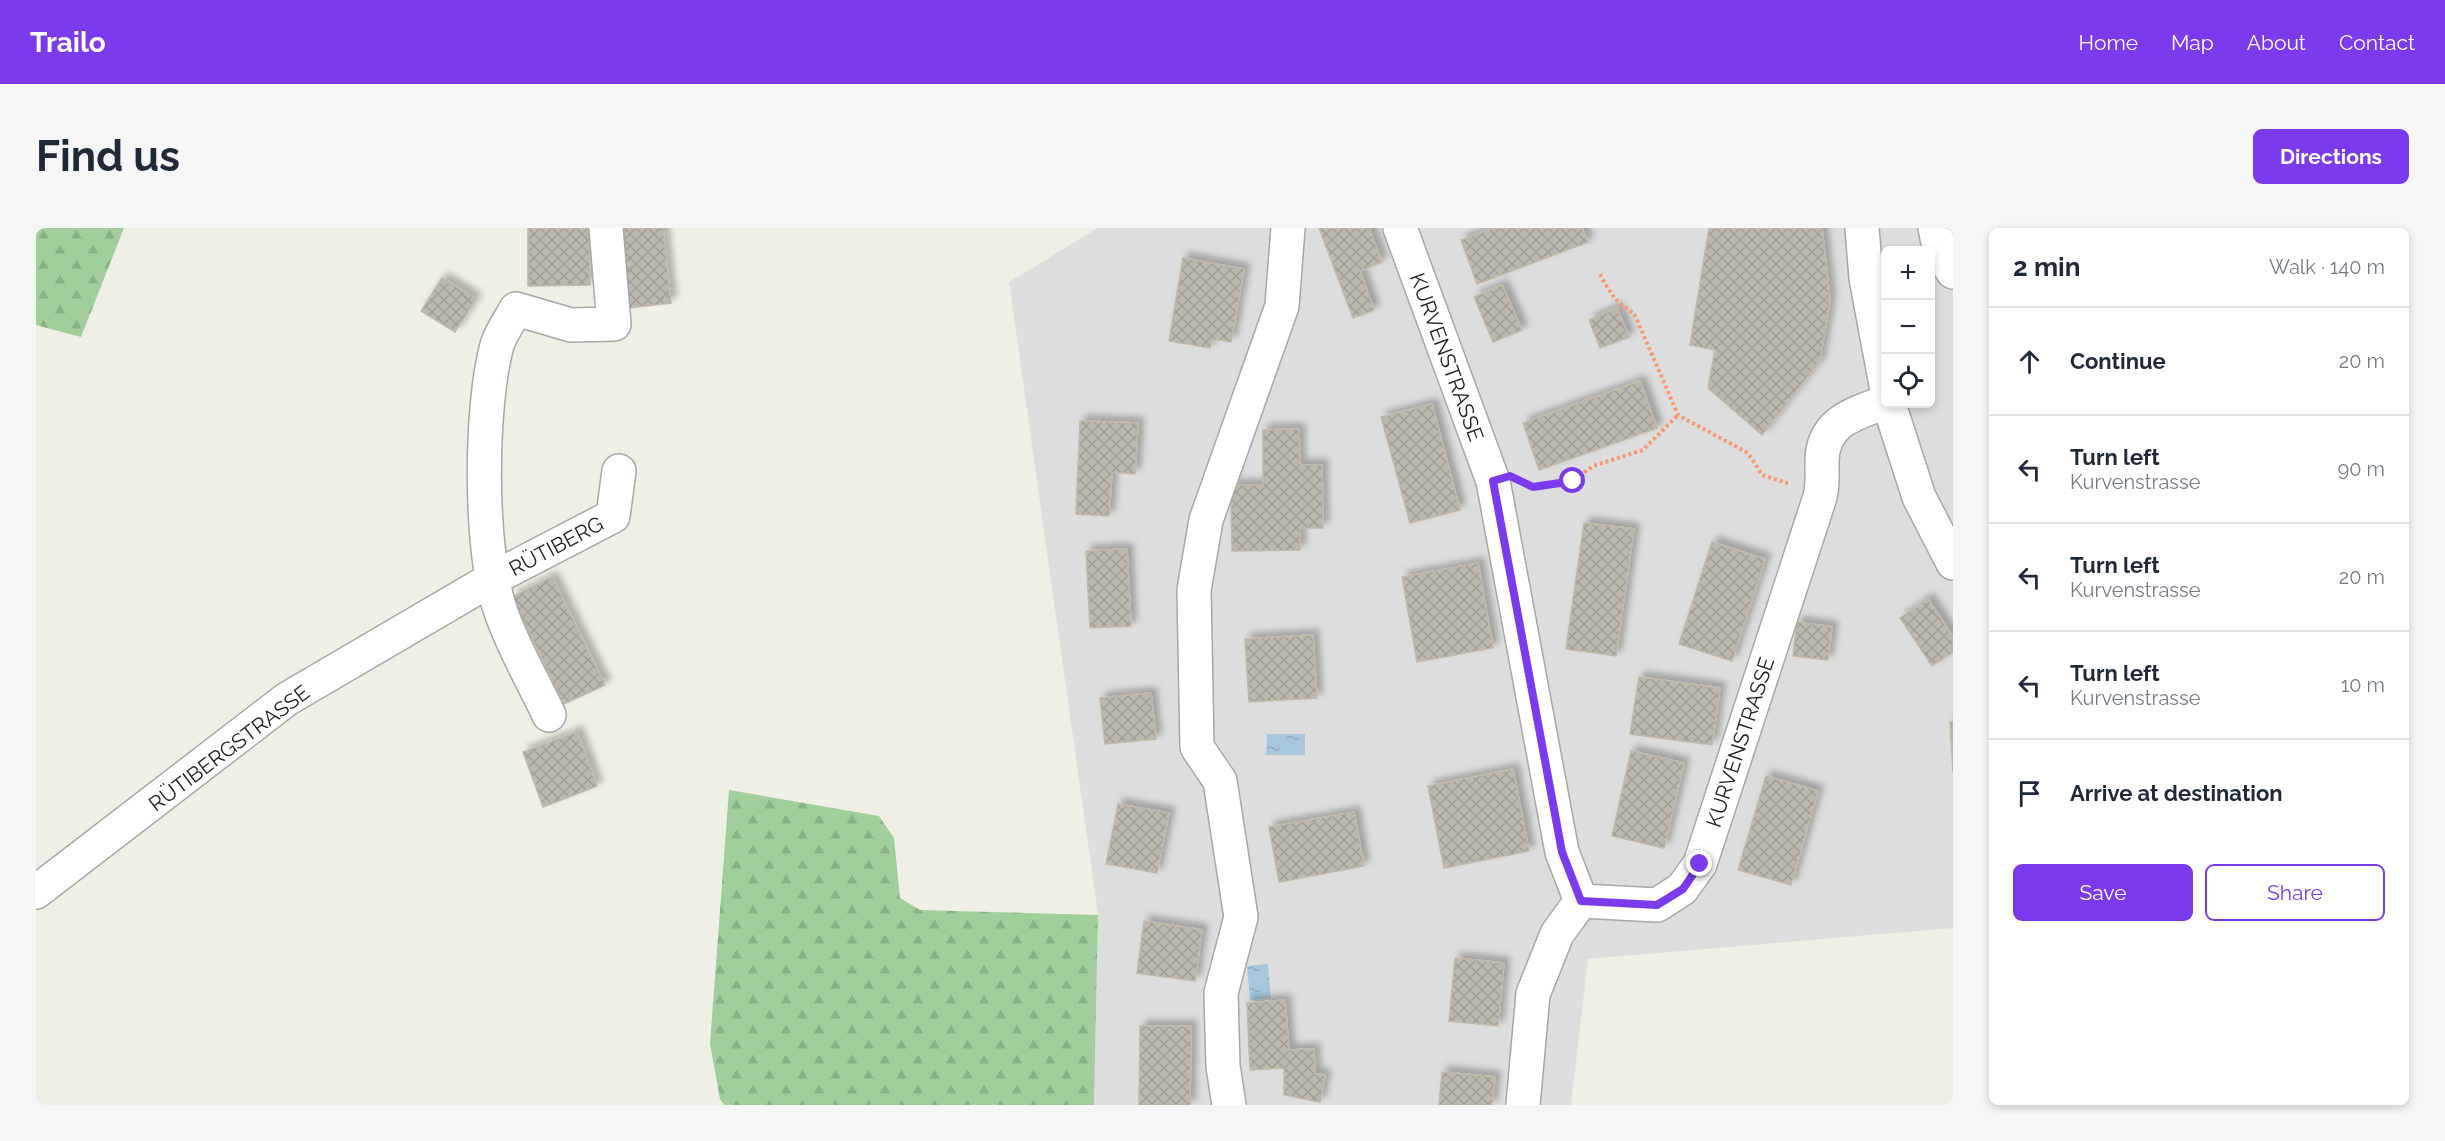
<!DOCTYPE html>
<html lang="en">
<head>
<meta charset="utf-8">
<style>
  body { margin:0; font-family:Raleway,sans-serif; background:#f6f6f7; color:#1f2937 }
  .controls { position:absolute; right:18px; top:18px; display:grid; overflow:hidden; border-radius:9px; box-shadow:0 3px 9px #0003 }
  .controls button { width:54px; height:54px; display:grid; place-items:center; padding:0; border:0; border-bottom:2px solid #e0e1e3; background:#fff; color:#1f2937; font:30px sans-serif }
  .stop { position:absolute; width:18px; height:18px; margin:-14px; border:4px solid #7c3aed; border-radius:50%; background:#fff }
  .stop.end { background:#7c3aed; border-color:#fff; box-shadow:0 2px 6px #0008 }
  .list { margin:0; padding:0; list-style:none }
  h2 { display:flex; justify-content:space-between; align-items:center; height:78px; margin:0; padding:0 24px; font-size:26px }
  h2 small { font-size:20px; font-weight:400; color:#747a83 }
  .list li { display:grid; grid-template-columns:39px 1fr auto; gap:18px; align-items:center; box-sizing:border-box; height:108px; padding:0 24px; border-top:2px solid #e0e1e3 }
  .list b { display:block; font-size:22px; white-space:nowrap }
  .list p { margin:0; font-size:20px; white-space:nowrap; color:#747a83 }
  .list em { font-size:20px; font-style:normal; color:#747a83 }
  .actions { display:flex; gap:12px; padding:18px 24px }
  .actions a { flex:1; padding:14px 0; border:2px solid #7c3aed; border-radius:9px; text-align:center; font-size:21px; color:#7c3aed }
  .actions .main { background:#7c3aed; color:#fff }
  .icon { flex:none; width:33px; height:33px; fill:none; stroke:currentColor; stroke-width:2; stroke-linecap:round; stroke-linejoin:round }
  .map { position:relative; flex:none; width:1917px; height:877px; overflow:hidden; border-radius:9px }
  header { display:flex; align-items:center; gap:36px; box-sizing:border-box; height:84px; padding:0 30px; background:#7c3aed; color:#fff }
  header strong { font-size:28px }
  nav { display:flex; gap:33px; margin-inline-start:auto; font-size:21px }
  .intro { display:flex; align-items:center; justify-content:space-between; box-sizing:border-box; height:144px; padding:0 36px }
  h1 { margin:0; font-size:42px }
  .button { padding:15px 27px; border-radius:9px; background:#7c3aed; color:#fff; font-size:21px; font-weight:700 }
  main { display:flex; gap:36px; padding:0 36px }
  aside { flex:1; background:#fff; border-radius:9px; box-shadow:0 3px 9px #0003 }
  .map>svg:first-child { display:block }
  .residential { fill:#dedddd; fill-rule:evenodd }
  .forest { fill:url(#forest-firs) }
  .water { fill:url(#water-ripples) }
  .building { fill:url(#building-cross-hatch); stroke:#c2b8a8; stroke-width:1.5; filter:url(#shadow) }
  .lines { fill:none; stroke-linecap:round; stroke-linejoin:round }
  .minor-casing { stroke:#a7a7a7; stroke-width:36 }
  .path { stroke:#f9976e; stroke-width:4; stroke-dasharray:3 3; stroke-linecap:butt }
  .minor { stroke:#fff; stroke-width:33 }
  .route { stroke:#7c3aed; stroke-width:8 }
  .labels { text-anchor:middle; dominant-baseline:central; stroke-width:5; stroke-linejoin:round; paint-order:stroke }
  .street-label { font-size:21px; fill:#202020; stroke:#fff }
</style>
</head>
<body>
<header>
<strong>Trailo</strong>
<nav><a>Home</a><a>Map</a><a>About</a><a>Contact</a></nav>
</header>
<div class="intro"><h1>Find us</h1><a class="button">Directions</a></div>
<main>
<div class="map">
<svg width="1917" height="877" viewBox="0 0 1917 877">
  <defs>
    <pattern id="forest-firs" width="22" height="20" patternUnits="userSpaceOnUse" patternTransform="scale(1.5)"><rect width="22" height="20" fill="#a0cf9b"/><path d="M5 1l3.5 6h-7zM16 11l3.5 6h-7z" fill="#8ab185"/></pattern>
    <pattern id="water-ripples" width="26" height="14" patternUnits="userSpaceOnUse" patternTransform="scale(1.5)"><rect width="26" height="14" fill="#a7c7dd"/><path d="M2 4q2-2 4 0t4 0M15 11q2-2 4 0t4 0" fill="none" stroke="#8fabbd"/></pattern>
    <pattern id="building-cross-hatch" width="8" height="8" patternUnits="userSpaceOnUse" patternTransform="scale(1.5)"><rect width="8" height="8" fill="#bdb8af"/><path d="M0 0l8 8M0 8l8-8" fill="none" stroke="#a29e96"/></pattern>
    <filter id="shadow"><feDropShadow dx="5.5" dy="-5.5" stdDeviation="3" flood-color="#0004"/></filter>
  </defs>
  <rect width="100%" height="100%" fill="#f0efe6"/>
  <path class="residential" d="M1062,0H1917V700L1552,731L1535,877H1058L1062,687L973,54ZM1850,22H1894V176H1850Z"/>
  <path class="forest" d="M0,0H88L45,109L0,97Z
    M693,562L843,588L858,610L864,670L884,682L1062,687L1058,877H688L684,871L674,816Z"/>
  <path class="water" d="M1231,506H1269V527H1230Z
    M1232,736L1235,770L1214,772L1211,738Z"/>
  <path class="building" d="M492,0H553L554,57L492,58Z
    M583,0H627L635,75L592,80Z
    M1283,0H1333L1346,34L1324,43L1338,82L1317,90Z
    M1458,0H1546L1552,14L1441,56L1425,12Z
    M1673,0H1786L1794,72L1784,133L1726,207L1672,160L1679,122L1654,117Z
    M1147,30L1208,41L1195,114L1176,111L1174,120L1133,113Z
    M406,50L440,71L419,104L385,83Z
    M1466,57L1486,102L1457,114L1438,69Z
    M1581,80L1593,109L1564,120L1553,92Z
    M1604,153L1621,200L1503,242L1487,195Z
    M1396,176L1424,282L1374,295L1345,189Z
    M1044,193L1102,195L1099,246L1076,244L1073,288L1040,286Z
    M1263,201L1264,237H1286L1287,300H1264V322L1196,323L1195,257H1227V202Z
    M1548,295L1598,301L1580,428L1530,421Z
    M1676,314L1729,331L1696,433L1643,416Z
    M1091,321L1095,398L1054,400L1050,323Z
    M1442,335L1457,420L1381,434L1366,349Z
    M516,349L569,457L528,476L476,369Z
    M1892,371L1917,409V424L1896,438L1864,390Z
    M1761,394L1796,399L1792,432L1757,428Z
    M1277,407L1281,470L1213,474L1209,411Z
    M1603,449L1684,460L1676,517L1594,506Z
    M1115,465L1120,511L1069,516L1064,470Z
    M1914,494H1917V545Z
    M541,504L561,558L507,579L487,524Z
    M1595,523L1648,535L1628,620L1576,608Z
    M1477,541L1493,623L1408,640L1392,558Z
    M1730,548L1782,563L1755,657L1702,642Z
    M1082,576L1133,585L1121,645L1070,636Z
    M1318,584L1328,638L1243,654L1233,599Z
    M1108,693L1166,702L1159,753L1101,745Z
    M1419,730L1468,735L1462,798L1413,793Z
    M1249,772L1253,822L1278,821L1279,846L1289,847L1284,874L1248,867V840L1214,842L1211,775Z
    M1104,798H1155L1154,877H1103Z
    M1406,844L1459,849L1456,877H1403Z"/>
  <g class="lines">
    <g class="minor-casing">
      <path id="minor" d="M1364,0L1457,253L1526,624L1545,673
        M1826,0L1830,50L1850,157
        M1899,0L1904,24L1917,44
        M1853,176L1883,269L1917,335
        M513,487C497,453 477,419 465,384C443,322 444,180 461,117C465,105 474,92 480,81L535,97L578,96L570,0
        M0,664L251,471L456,351L577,288L583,243
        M1545,673L1621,677L1646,661L1664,636L1784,269C1787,257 1786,248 1786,236C1785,194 1817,186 1850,174
        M1193,877L1187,838L1185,765L1205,689L1184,553L1161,519L1158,362L1170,292L1246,78L1252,0
        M1487,877L1497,766L1521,706L1545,673"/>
    </g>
    <path class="path" d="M1564,46C1573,63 1580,76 1598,85L1642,187L1712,225L1726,247L1754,256
      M1492,257L1497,259L1537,253L1557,238L1607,222L1642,187"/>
    <use href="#minor" class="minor"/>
  </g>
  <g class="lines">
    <path class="route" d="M1537,253L1497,259L1474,248L1457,253L1526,624L1545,673L1621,677L1647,661L1664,636"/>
  </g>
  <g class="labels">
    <g class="street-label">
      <text transform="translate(1411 129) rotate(70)">KURVENSTRASSE</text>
      <text transform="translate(520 318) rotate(-28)">RÜTIBERG</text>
      <text transform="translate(1704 514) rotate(-72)">KURVENSTRASSE</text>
      <text transform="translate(193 520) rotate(-37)">RÜTIBERGSTRASSE</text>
    </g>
  </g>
</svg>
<div class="controls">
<button>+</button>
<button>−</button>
<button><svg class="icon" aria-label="locate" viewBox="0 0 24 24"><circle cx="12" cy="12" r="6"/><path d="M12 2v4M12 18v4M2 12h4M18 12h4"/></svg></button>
</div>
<div class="stop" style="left:1537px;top:253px"></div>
<div class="stop end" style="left:1664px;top:636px"></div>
</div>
<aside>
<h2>2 min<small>Walk · 140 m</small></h2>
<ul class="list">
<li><svg class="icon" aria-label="ahead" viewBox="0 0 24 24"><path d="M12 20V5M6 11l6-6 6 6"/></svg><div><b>Continue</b></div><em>20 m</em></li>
<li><svg class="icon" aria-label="left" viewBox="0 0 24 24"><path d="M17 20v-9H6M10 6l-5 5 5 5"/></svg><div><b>Turn left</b><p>Kurvenstrasse</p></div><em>90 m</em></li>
<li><svg class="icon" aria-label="left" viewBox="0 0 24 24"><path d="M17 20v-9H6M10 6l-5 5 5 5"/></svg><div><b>Turn left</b><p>Kurvenstrasse</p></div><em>20 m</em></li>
<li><svg class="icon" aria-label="left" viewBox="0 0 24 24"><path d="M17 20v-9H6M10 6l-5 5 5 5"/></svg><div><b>Turn left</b><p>Kurvenstrasse</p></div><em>10 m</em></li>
<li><svg class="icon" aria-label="arrive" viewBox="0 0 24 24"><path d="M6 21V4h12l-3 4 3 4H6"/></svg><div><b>Arrive at destination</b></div></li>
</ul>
<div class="actions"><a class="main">Save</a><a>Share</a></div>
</aside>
</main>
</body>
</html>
